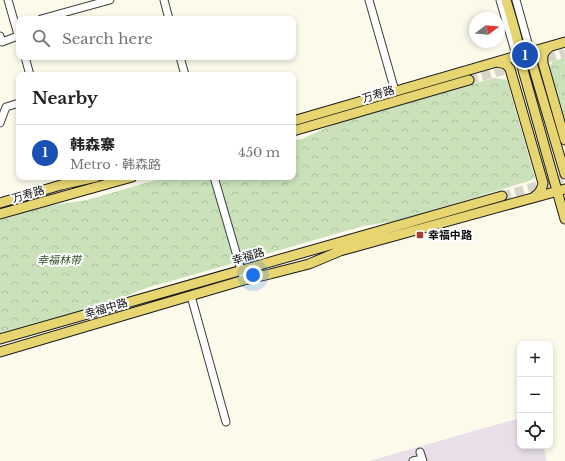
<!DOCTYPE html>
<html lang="en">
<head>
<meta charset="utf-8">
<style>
  body { margin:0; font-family:"Libre Baskerville","Noto Sans SC",serif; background:#f2f2f2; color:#202124 }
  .controls { position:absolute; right:12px; bottom:12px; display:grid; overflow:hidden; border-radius:8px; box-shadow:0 2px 6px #0003 }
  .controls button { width:36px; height:36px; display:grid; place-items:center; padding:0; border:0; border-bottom:1px solid #e0e0e0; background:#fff; color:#202124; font:20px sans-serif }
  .compass { position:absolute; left:469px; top:12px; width:36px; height:36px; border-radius:50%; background:#fff; box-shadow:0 2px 6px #0003; rotate:74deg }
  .you { position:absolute; left:253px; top:275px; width:14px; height:14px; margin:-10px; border:3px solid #fff; border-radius:50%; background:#1a73e8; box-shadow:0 0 0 6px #1a73e833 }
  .badge { display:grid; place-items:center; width:26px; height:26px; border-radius:50%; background:#db2777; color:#fff; font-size:13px; font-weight:700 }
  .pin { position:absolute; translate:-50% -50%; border:2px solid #fff; box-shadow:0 1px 4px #0006 }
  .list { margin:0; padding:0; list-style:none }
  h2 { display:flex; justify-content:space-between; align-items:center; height:52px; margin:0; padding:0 16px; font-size:17px }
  h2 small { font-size:13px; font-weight:400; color:#757577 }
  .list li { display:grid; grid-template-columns:26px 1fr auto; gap:12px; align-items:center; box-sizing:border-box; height:56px; padding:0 16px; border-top:1px solid #e0e0e0 }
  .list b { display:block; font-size:15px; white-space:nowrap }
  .list p { margin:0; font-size:13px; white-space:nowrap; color:#757577 }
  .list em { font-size:13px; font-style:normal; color:#757577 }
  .icon { flex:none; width:22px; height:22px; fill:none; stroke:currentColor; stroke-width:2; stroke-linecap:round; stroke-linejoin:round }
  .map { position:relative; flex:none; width:565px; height:461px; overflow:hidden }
  .search { position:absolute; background:#fff; box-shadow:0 2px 6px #0003; left:16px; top:16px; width:280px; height:44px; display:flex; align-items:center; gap:10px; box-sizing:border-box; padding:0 14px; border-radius:8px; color:#757577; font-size:15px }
  .panel { position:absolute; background:#fff; box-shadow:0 2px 6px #0003; left:16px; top:72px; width:280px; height:108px; border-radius:8px }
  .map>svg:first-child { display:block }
  .industrial { fill:#e8dfe8 }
  .park { fill:url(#park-crowns) }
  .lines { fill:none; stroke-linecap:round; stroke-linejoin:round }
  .major-tunnel { stroke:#d8d6c9; stroke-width:9; stroke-dasharray:9 4.5; stroke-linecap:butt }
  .minor-casing { stroke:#3d3d3d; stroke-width:9 }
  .major-casing { stroke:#1b1b1b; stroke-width:11 }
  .minor { stroke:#fff; stroke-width:7 }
  .major { stroke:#e6d571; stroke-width:9 }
  .poi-dot { fill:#a73c36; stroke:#fff; stroke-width:1.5 }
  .labels { text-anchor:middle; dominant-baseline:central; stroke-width:4; stroke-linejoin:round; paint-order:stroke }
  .street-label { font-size:11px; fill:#0a0a0a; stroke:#fff }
  .poi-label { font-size:11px; font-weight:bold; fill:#0a0a0a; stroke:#fff; text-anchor:start }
  .park-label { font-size:11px; font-style:italic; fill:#2a5824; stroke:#fff }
</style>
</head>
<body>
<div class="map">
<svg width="565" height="461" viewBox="0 0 565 461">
  <defs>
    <pattern id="park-crowns" width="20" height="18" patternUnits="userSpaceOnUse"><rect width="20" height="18" fill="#cae1b9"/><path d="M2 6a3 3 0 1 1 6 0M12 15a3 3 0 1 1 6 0" fill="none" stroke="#acc09e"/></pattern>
  </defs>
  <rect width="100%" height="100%" fill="#fcfaeb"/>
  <path class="industrial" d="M520,418V446H543L547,461H369Z"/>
  <path class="park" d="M565,58V126L549,68L553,61Z
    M494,78L507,80L535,178L529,181L397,221L363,226L252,258L146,288L112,302L23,328L20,333L0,338V220L47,206L87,200L167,177H293V141L302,139L334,124Z"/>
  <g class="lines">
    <path class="major-tunnel" d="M469,80L565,53
      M502,196L565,178"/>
    <g class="minor-casing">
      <path id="minor" d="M8,0L19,38
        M164,0L169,19
        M369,0L395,91
        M500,0L514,48L521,54
        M516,0L528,43L526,53
        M41,19L110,0
        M0,36L2,42L18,36
        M25,57L30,75
        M180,57L185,75
        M0,123L6,107L19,103
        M214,177L244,280
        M191,296L226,422
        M420,452L423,461
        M413,461L422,459"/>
    </g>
    <g class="major-casing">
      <path id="major" d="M506,0C513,23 520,46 523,70L565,219
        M551,46C544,50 542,55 543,63L565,140
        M525,47L526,53L533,66L565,174
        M497,62L506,64L510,69L543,183C542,190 539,194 534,197
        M293,121L565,42
        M293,131L469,80
        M0,203L61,185L96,177
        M0,214L132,177
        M0,339L502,196
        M0,352L244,280L270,274L309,264L340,251L565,189"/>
    </g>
    <use href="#minor" class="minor"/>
    <use href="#major" class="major"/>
  </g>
  <rect class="poi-dot" x="416" y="231" width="8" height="8" rx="2"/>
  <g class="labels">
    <g class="street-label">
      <text transform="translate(378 94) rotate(-16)">万寿路</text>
      <text transform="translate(28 194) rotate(-16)">万寿路</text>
      <text transform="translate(248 256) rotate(-16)">幸福路</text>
      <text transform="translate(106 308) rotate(-16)">幸福中路</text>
    </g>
    <g class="poi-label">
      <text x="428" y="235">幸福中路</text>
    </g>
    <g class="park-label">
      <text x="59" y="260">幸福林带</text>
    </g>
  </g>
</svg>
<div class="controls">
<button>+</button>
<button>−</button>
<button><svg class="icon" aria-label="locate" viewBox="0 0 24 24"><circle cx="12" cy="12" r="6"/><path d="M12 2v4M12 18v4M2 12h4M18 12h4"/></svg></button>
</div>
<svg class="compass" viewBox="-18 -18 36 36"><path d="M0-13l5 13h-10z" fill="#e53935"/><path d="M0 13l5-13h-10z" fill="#757577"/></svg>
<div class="you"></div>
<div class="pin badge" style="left:525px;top:55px;background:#1a4fb4">1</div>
<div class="search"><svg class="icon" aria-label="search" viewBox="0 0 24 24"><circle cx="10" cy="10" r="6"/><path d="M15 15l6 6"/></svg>Search here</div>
<section class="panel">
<h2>Nearby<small></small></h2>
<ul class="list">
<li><span class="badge" style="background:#1a4fb4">1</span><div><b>韩森寨</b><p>Metro · 韩森路</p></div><em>450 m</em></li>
</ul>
</section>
</div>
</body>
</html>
